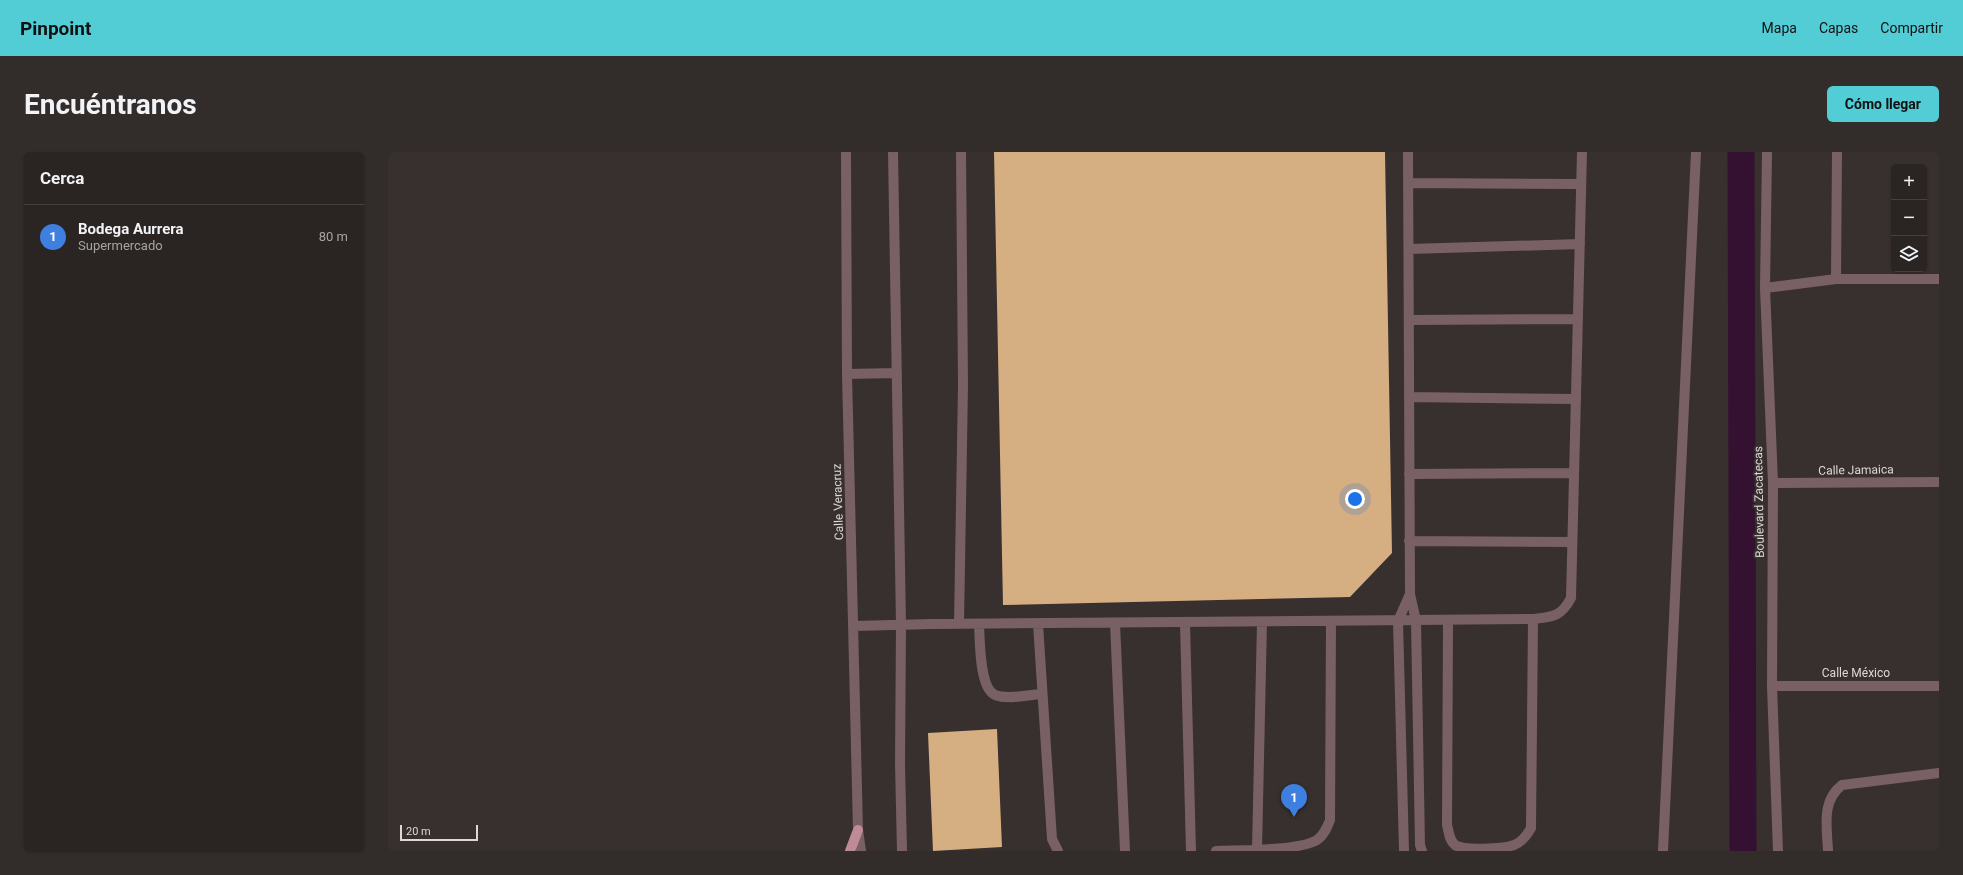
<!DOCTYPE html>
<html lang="es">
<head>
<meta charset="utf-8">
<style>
  body { margin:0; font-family:Roboto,sans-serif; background:#322c2a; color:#f1f3f6 }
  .controls { position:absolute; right:12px; top:12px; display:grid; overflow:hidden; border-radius:6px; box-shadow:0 1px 3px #0004 }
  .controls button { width:36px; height:36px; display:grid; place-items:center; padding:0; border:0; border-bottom:1px solid #464140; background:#2a2422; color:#f1f3f6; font:20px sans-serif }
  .scale { position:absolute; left:12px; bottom:10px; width:78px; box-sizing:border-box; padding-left:4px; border:2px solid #dcd8d6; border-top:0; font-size:11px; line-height:14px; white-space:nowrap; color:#dcd8d6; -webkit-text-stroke:3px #38302e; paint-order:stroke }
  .you { position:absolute; left:967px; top:347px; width:14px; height:14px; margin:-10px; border:3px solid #fff; border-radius:50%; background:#1a73e8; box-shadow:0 0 0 6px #1a73e833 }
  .badge { display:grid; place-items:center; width:26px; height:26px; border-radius:50%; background:#52ccd5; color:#fff; font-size:13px; font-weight:700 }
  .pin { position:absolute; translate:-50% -33px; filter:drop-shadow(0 1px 2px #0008) }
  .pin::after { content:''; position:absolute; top:21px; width:14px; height:12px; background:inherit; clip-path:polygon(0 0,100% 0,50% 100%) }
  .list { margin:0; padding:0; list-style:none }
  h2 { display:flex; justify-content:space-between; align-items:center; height:52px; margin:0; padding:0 16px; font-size:17px }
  h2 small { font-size:13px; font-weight:400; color:#a5a4a5 }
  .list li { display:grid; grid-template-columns:26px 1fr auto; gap:12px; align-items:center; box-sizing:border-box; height:64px; padding:0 16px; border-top:1px solid #464140 }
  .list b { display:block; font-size:15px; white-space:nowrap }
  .list p { margin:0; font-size:13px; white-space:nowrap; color:#a5a4a5 }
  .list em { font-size:13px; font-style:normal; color:#a5a4a5 }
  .icon { flex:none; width:22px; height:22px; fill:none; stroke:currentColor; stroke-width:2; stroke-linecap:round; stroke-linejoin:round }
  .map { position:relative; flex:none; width:1551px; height:699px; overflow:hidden; border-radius:6px }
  header { display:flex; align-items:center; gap:24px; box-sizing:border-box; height:56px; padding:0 20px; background:#52ccd5; color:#111 }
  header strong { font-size:19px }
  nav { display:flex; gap:22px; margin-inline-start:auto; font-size:14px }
  .intro { display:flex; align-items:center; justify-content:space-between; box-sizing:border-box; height:96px; padding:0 24px }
  h1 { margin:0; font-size:28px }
  .button { padding:10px 18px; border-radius:6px; background:#52ccd5; color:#111; font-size:14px; font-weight:700 }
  main { display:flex; gap:24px; padding:0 24px }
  aside { flex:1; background:#2a2422; border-radius:6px; box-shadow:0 1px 3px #0004 }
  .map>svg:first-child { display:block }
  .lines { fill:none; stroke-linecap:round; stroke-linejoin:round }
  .canal { stroke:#341031; stroke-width:27 }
  .building { fill:#d5ae81 }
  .minor { stroke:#796065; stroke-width:10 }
  .major { stroke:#be8b97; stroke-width:10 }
  .labels { text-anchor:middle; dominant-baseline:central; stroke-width:4; stroke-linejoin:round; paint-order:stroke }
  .street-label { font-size:12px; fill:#dcd8d6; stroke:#38302e }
</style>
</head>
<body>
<header>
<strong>Pinpoint</strong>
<nav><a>Mapa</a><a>Capas</a><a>Compartir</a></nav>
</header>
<div class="intro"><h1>Encuéntranos</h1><a class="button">Cómo llegar</a></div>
<main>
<aside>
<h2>Cerca<small></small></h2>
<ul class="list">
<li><span class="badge" style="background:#3f7fe0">1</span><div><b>Bodega Aurrera</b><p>Supermercado</p></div><em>80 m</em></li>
</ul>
</aside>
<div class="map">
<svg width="1551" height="699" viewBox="0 0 1551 699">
  <rect width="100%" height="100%" fill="#38302e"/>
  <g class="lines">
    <path class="canal" d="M1353,0L1355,699"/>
  </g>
  <path class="building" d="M606,0H997L1004,401L962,445L615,453Z
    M609,577L614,695L545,699L540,581Z"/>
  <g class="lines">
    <path class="minor" d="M458,0L459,222L470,678L473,699
      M505,0L513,473L512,612L514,699
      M1020,0L1022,442L1028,469L1032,693L1034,699
      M1379,0L1377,136L1385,331L1384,534L1390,699
      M1021,31L1193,32
      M1021,97L1192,92
      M1448,127L1449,0
      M1377,136L1448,127H1551
      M1021,168L1190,167
      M459,222L509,221
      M1021,245L1188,247
      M1021,322L1186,321
      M1385,331L1551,330
      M1021,389L1184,390
      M1060,469L1059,673C1061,680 1061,688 1067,693C1076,699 1114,697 1126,693C1134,690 1139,683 1143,676L1145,467
      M727,471L737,699
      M797,471L803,699
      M571,472L575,233L573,0
      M591,472C592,488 591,536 607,543C620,548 640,543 653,542
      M650,472L664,687L670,699
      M466,474L544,472L1145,467C1164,465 1173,465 1183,446L1194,0
      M1384,534H1551
      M869,697L874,470
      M828,699C852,698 910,699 929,688C936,683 939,676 942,668L943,469
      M1016,699L1010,469L1022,442
      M1275,699L1308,0
      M1440,699C1439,675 1433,649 1454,633L1551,621"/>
    <path class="major" d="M462,699L470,678"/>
  </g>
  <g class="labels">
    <g class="street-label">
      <text transform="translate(1468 318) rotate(-1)">Calle Jamaica</text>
      <text transform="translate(450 350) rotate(-92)">Calle Veracruz</text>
      <text transform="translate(1371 350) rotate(-91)">Boulevard Zacatecas</text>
      <text x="1468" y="521">Calle México</text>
    </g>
  </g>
</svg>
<div class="controls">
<button>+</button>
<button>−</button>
<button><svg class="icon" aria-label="layers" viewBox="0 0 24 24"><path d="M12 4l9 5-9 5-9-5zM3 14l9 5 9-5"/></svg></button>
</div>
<div class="scale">20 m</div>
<div class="you"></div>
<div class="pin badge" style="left:906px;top:665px;background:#3f7fe0">1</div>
</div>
</main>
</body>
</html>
